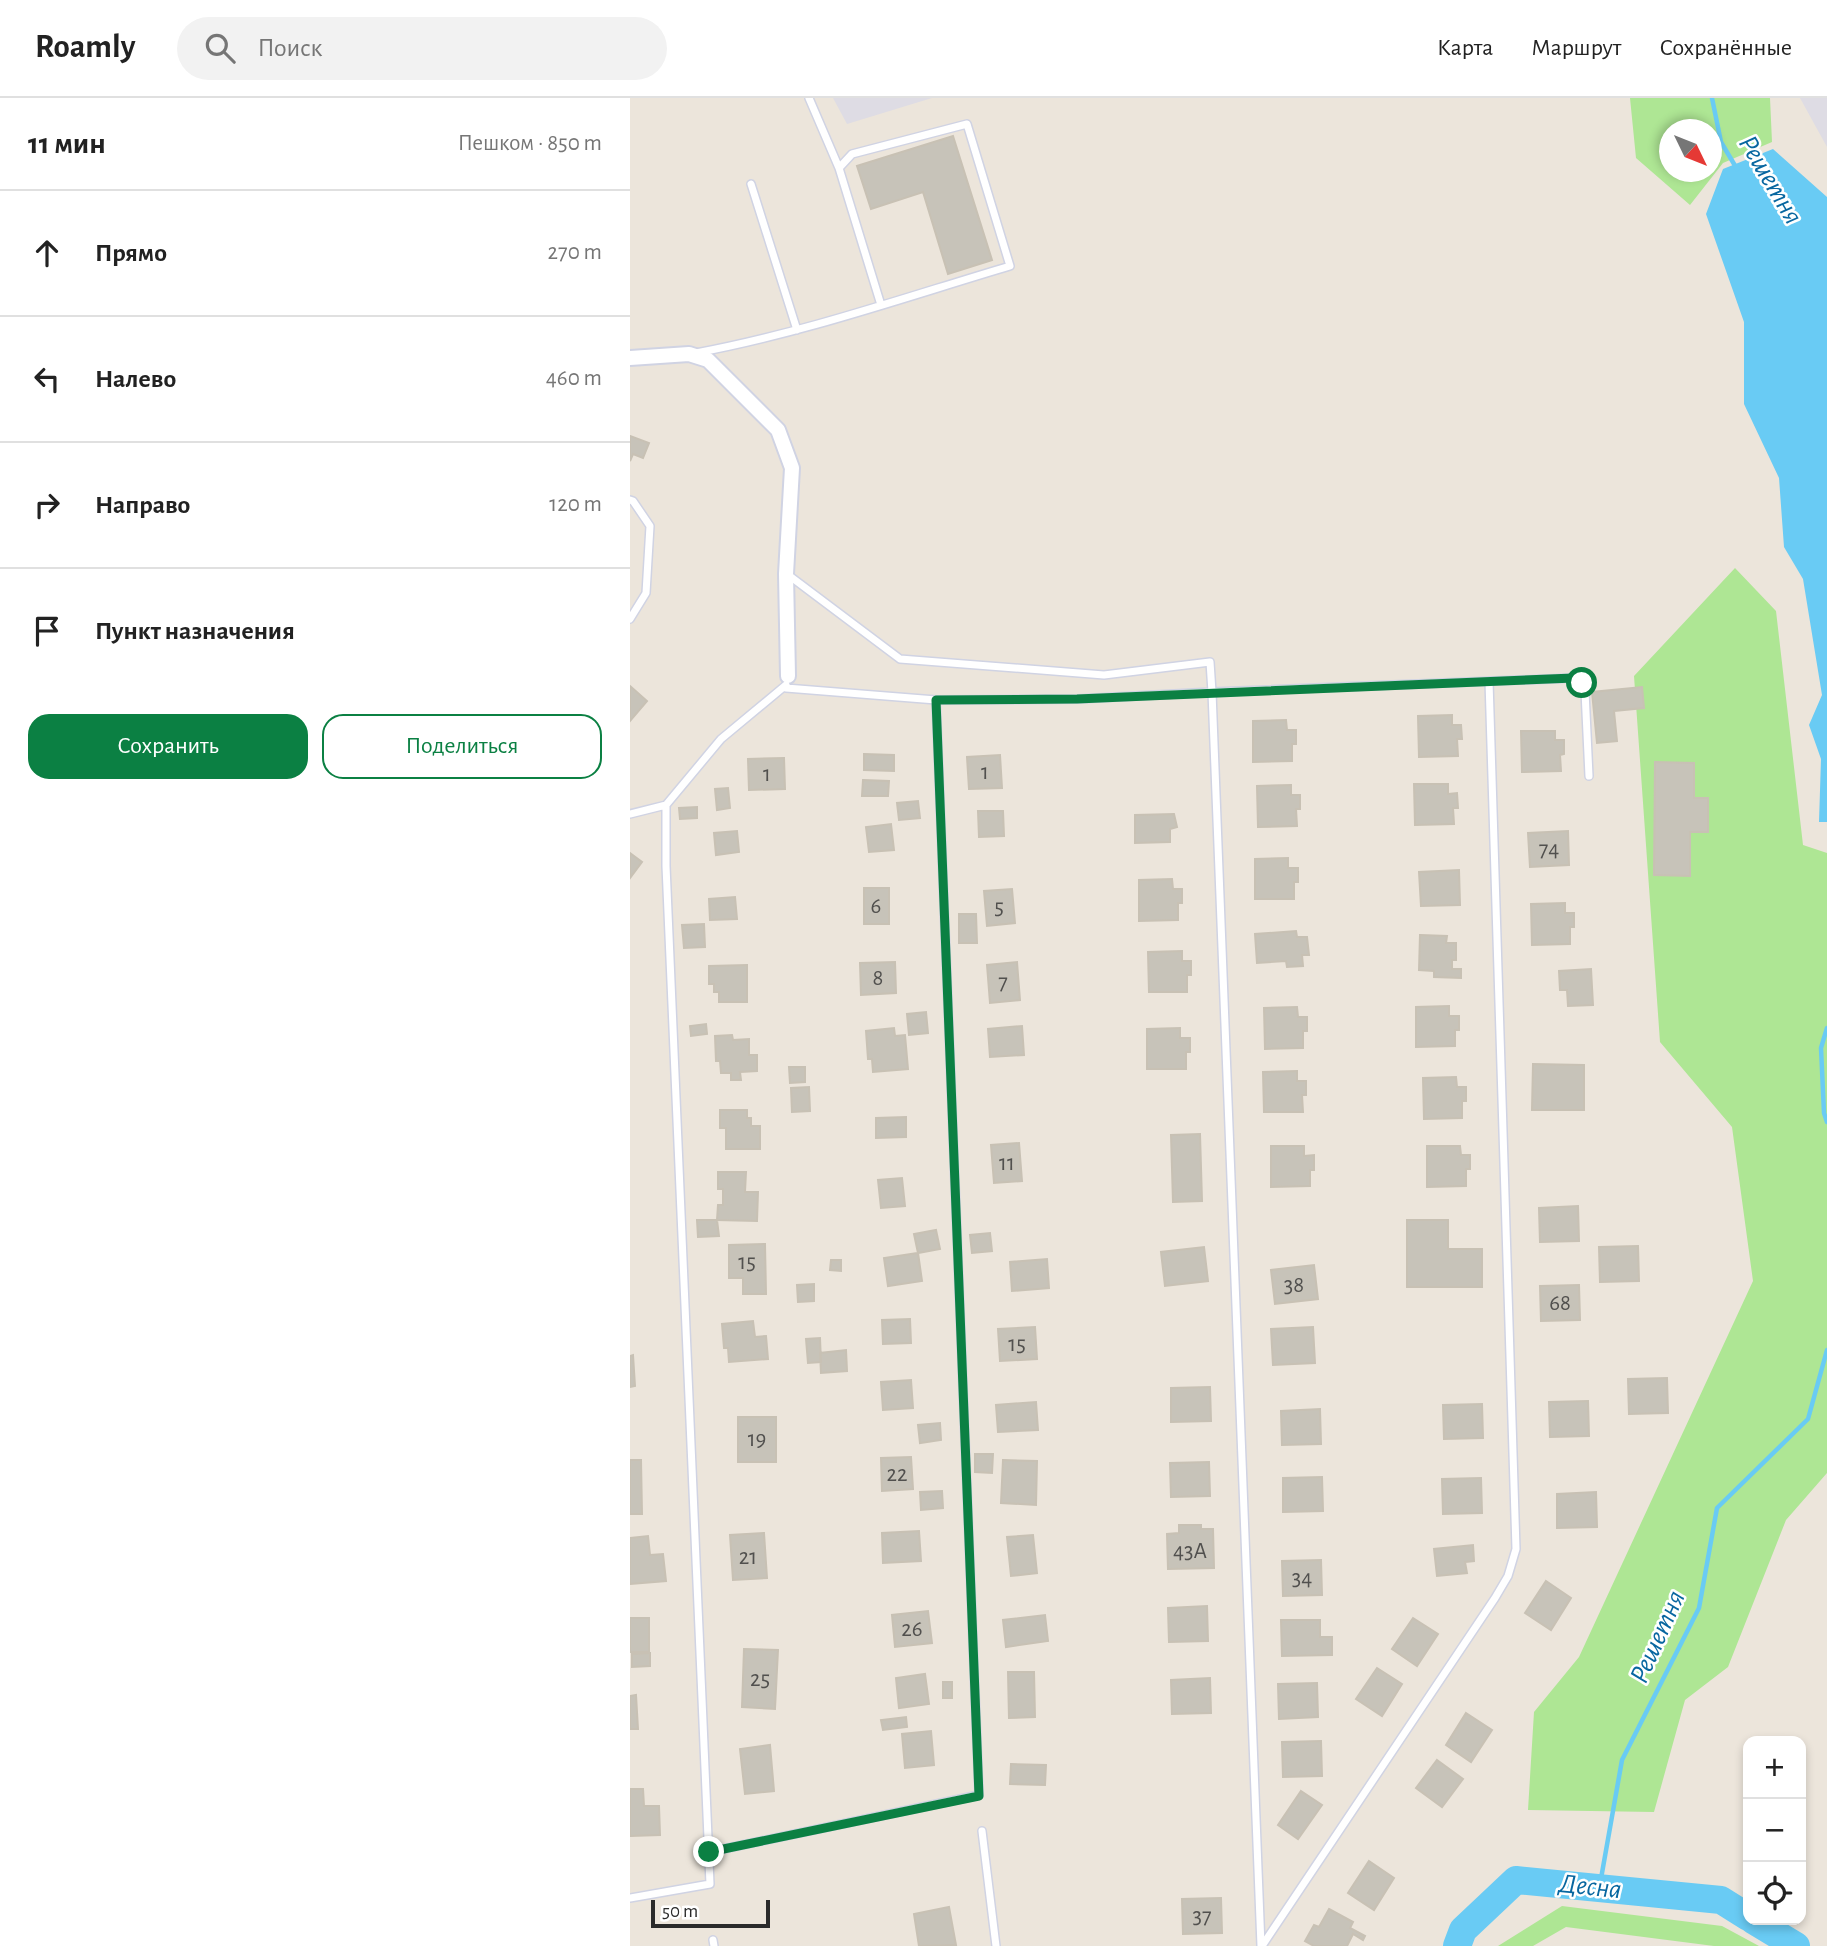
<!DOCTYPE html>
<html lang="ru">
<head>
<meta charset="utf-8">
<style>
  body { margin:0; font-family:"Alegreya Sans",sans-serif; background:#f2f2f2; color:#222 }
  .controls { position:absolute; right:21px; bottom:21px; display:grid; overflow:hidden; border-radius:14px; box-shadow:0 4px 10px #0003 }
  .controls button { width:63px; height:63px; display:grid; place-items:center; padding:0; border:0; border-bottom:2px solid #e0e0e0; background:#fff; color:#222; font:35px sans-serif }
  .compass { position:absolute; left:1029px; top:21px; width:63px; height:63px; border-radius:50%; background:#fff; box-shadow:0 4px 10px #0003; rotate:133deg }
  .scale { position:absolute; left:21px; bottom:18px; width:119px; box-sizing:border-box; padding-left:7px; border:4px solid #2a2a2a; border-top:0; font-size:19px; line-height:24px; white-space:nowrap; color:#2a2a2a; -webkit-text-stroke:5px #fff; paint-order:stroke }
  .stop { position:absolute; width:21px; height:21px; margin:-16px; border:5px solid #0b8043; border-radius:50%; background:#fff }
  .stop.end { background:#0b8043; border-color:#fff; box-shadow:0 2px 7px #0008 }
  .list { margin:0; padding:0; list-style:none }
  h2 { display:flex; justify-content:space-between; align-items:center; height:91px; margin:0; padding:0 28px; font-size:30px }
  h2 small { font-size:23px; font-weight:400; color:#767676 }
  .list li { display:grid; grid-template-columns:46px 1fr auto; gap:21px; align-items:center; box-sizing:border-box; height:126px; padding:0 28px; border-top:2px solid #e0e0e0 }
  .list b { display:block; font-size:26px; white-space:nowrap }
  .list em { font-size:23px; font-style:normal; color:#767676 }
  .actions { display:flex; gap:14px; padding:21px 28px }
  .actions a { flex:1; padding:16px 0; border:2px solid #0b8043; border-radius:21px; text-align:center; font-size:24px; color:#0b8043 }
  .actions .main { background:#0b8043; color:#fff }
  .icon { flex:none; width:38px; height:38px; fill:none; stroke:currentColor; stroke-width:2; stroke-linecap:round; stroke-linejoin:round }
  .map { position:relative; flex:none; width:1197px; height:1848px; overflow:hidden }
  header { display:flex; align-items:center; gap:42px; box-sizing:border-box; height:98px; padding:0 35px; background:#fff; border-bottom:2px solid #e0e0e0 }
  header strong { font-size:33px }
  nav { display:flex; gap:38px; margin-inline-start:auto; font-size:24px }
  .search { width:490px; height:63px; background:#f2f2f2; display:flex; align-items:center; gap:18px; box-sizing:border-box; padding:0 24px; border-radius:38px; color:#767676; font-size:26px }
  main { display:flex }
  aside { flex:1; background:#fff }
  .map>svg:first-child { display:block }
  .industrial { fill:#dedce4 }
  .green { fill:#aee694; fill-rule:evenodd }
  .water { fill:#69cbf4 }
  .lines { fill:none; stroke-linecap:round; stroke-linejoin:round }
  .stream { stroke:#69cbf4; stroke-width:4.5 }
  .river { stroke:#69cbf4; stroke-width:28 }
  .building { fill:#c7c3b9; stroke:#c8c1b4; stroke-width:2 }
  .lane-casing { stroke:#d0d3e3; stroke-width:10 }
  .street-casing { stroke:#d0d3e3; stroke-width:18 }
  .lane { stroke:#fff; stroke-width:7 }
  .street { stroke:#fff; stroke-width:14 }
  .route { stroke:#0b8043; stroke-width:9 }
  .labels { text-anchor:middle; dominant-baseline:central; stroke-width:5; stroke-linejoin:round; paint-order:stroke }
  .number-label { font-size:23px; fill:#51504e }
  .water-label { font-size:28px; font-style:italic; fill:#0867a0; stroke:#fff }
</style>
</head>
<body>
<header>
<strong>Roamly</strong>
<div class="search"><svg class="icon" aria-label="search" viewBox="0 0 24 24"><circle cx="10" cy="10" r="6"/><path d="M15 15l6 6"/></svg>Поиск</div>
<nav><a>Карта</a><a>Маршрут</a><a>Сохранённые</a></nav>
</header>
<main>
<aside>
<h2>11 мин<small>Пешком · 850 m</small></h2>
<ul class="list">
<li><svg class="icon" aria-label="ahead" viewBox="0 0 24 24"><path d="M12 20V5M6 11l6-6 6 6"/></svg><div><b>Прямо</b></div><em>270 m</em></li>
<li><svg class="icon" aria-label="left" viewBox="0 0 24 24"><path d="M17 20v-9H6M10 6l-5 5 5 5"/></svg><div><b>Налево</b></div><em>460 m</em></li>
<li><svg class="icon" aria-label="right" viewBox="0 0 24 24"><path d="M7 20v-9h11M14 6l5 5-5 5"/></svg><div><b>Направо</b></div><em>120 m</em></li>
<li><svg class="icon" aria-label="arrive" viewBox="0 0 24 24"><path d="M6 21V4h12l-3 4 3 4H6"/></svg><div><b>Пункт назначения</b></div></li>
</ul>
<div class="actions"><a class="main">Сохранить</a><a>Поделиться</a></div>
</aside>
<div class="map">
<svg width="1197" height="1848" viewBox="0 0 1197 1848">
  <rect width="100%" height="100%" fill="#ece5db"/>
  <path class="industrial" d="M203,0H302L217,26Z
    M1170,0H1197V49Z"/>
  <path class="green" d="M1000,0H1140L1142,44L1093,65L1060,107L1006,60ZM1040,32H1082V74H1040Z
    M1105,470L1146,513L1173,747L1197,755V1375L1156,1422L1098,1569L1055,1602L1024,1714L898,1712L904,1614L949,1559L1123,1183L1102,1029L1030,944L1004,578Z
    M932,1808L1092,1828L1129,1848H1084L936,1829L903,1848H868Z"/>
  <path class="water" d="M1143,51L1197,99V724H1189L1191,661L1179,627L1192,597L1173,481L1154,449L1149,380L1114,306V224L1076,116L1093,71Z"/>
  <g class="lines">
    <path class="stream" d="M1082,0L1091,44L1107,71
      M1197,930L1191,950L1194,1015L1197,1024
      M969,1792L992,1662L1069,1510L1087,1410L1178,1321L1197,1252"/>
    <path class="river" d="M1123,1822L1166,1848
      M827,1848L833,1832L886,1782L1091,1802L1118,1819"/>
  </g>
  <path class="building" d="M323,38L362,162L318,176L293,94L241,111L227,68Z
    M0,338L19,345L13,360L3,356L0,363Z
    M0,588L17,603L0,623Z
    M1012,589L1014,610L984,613L987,643L967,645L962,594Z
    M822,617V627H831L832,641H827L828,658L789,659L788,618Z
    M656,622L657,632H666V646H662V663L623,664V623Z
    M891,633H925V642H934V656L930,657L931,673L892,674Z
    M234,656L264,657V673L234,672Z
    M370,657L372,690L339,691L337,659Z
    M154,660L155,691L119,692L118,661Z
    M1025,664L1064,665V700H1078V734H1060V778L1024,777Z
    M233,682L259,683L258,698H232Z
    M784,686H818V696L827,695L828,710H823L824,726L785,727Z
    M661,687V697H670V711H666L667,728L628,729L627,688Z
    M98,690L100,710L87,712L85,691Z
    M288,703L290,720L269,722L267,705Z
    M67,709V720L50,721L49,710Z
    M348,713H373L374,738L349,739Z
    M544,716L547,729L540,731V744L505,745V717Z
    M261,726L264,752L239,754L236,729Z
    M107,733L109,754L86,757L84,735Z
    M938,733L939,767L900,769L898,735Z
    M0,755L12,764L0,780Z
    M658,760V770H668V784H664V801H625V761Z
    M829,772L830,807L791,808L789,774Z
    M542,781L543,791H552V805H548V822L509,823V782Z
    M234,790H259V826H234Z
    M382,791L385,825L357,828L354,793Z
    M105,799L107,821L80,822L79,801Z
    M935,805V815H944V829H940V846L902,847L901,806Z
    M329,816H346L347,845H329Z
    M74,826L75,849L54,850L52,827Z
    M666,833L667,839H677L679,857H672L673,868L657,869L656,863L627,865L625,836Z
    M790,837L817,838L816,845H826V862H822V871H831V880L804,879V873L789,872Z
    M552,853V863H561V877H557V894H519L518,854Z
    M265,864L266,895L231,897L230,865Z
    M387,864L390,902L360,905L357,867Z
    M117,867V904H89V894H84V886H79V868Z
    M961,871L963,907L938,908L937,892H930L929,873Z
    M819,908V918H829V932H825V948L786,949V909Z
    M667,909L668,919H677V933H673V950L635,951L634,910Z
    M296,914L298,935L279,937L277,916Z
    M76,926L77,936L61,938L60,928Z
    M392,928L394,957L360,959L358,931Z
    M264,930L265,938L275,937L278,971L243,974L242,961H238L236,933Z
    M550,930V940H560V954H556V971H517V931Z
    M102,937L103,942L119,941V957H127V973L110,974L111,982H101V975H91L90,963H86L85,938Z
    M903,966L954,967V1012H902Z
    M159,969H175V984L160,985Z
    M667,973V983H676V997H672L673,1014H634L633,974Z
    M826,979L827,989H836V1003H832V1020L794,1021L793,980Z
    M179,989L180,1013L162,1014L161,990Z
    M90,1012H117V1020H121V1028H130V1051H96V1030H90Z
    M276,1019V1039L246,1040V1020Z
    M570,1036L572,1103L543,1104L541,1037Z
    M389,1045L392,1083L364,1085L361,1047Z
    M641,1048H674V1058L684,1057V1072H680V1088L641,1089Z
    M797,1048H830L831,1057H840V1071H836V1088L797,1089Z
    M88,1074H116L115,1094H128L127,1123L87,1122L88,1107H93V1091H88Z
    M272,1080L275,1108L251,1110L248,1082Z
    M948,1108L949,1143L910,1144L909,1110Z
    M67,1122H87L89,1138L68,1139Z
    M777,1122H818V1151H852V1189H777Z
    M306,1132L310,1151L288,1155L284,1136Z
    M360,1135L362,1153L342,1155L340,1137Z
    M135,1146L136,1196H113V1180H99V1147Z
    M1008,1148L1009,1183L970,1184L969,1149Z
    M574,1149L578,1183L535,1188L531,1154Z
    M288,1155L292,1183L258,1188L254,1160Z
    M417,1161L419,1190L382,1193L380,1164Z
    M201,1162H211V1173L200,1172Z
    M684,1167L688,1201L645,1206L641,1172Z
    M184,1186V1203L168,1204L167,1187Z
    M949,1187L950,1222L911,1223L910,1188Z
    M280,1221L281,1245L253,1246L252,1222Z
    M123,1223L125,1239L136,1238L138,1261L99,1264L98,1250H94L92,1226Z
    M405,1229L407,1261L370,1263L368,1231Z
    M683,1229L685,1265L643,1267L641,1231Z
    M190,1240L191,1264L178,1265L176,1241Z
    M216,1252L217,1273L191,1275L190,1255Z
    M3,1257L5,1288L0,1289V1258Z
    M1037,1280L1038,1315L999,1316L998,1281Z
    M281,1282L283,1310L253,1312L251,1284Z
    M580,1289L581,1323L541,1324V1290Z
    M958,1303L959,1338L920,1339L919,1304Z
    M406,1304L408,1332L368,1334L366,1307Z
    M852,1306L853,1340L814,1341L813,1307Z
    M690,1311L691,1346L652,1347L651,1313Z
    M108,1319H146V1364H108Z
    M310,1325L311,1342L290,1345L288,1327Z
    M345,1356H363L362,1375L345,1374Z
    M281,1359L283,1391L252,1393L251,1360Z
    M0,1362H11L12,1416H0Z
    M373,1362L407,1363L406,1407L371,1405Z
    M579,1364L580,1398L541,1399L540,1365Z
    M692,1379L693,1413L653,1414V1380Z
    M851,1380L852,1415L813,1416L812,1381Z
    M312,1393L313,1410L291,1412L290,1394Z
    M966,1394L967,1429L927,1430V1396Z
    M549,1427H571V1431H583L584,1470L538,1471L537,1436L549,1435Z
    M289,1433L291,1463L253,1465L252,1435Z
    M134,1435L137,1480L103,1482L100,1437Z
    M403,1437L407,1475L381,1478L377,1439Z
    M18,1438L20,1457L33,1456L36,1483L0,1486V1440Z
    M843,1447L844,1463L835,1464L837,1475L807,1478L804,1451Z
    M691,1462L692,1497L653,1498L652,1463Z
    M916,1483L941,1500L921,1532L895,1515Z
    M577,1508L578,1543L539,1544L538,1510Z
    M298,1513L302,1545L265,1549L262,1517Z
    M415,1517L418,1543L376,1549L373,1522Z
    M0,1520H19V1554H0Z
    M783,1520L808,1536L787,1568L762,1551Z
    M651,1522H690V1539H702V1557L652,1558Z
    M114,1551L148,1552L145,1611L112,1609Z
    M20,1555V1568L2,1569V1556Z
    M747,1570L772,1586L752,1618L726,1601Z
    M378,1574H404L405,1619L379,1620Z
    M295,1576L299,1606L269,1610L266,1580Z
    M580,1580L581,1615L542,1616L541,1582Z
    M313,1584H322V1600H313Z
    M687,1585L688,1619L649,1621L648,1586Z
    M6,1597L8,1631H0V1598Z
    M836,1615L862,1632L841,1664L816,1647Z
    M276,1619L277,1629L253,1632L251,1622Z
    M301,1633L304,1667L275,1670L272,1636Z
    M691,1643L692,1678L653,1679L652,1644Z
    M140,1647L144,1693L115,1696L110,1651Z
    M807,1662L833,1681L812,1709L786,1690Z
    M381,1666L416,1667L415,1687L380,1686Z
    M0,1691H13L14,1708H29L30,1737L0,1738Z
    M671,1693L692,1707L668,1741L648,1727Z
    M739,1763L764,1780L744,1812L718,1795Z
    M591,1800L592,1835L553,1836L552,1801Z
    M319,1809L326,1847L289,1848L284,1816Z
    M699,1811L723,1824L720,1830L735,1838L733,1842L723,1836L717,1848H684L675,1843L684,1827L689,1829Z"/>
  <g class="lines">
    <g class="lane-casing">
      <path id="lane" d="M179,0L209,70
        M121,86L167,232
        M66,255C173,235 276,199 380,168L337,26L222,56L209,70L251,207
        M0,402L3,403L20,428L16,495L0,521
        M157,476L270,561L474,577L580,564L582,594L944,580L952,585L955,593L959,678
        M306,602L448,601L582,594L631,1848
        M0,716L36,707
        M352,1733L366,1848
        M79,1754L349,1697L306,602L156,590
        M0,1800L80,1786L36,768V707L91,641L156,587
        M83,1842L84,1848
        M632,1848L865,1500L878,1478L886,1451L859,583"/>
    </g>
    <g class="street-casing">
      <path id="street" d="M0,260L59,256L78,262L148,332L162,370L156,476L158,578"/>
    </g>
    <use href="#lane" class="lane"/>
    <use href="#street" class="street"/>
  </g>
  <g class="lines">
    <path class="route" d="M79,1754L349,1698L306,602L447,601L944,580L952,585"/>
  </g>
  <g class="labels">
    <g class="number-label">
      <text x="355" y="674">1</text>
      <text x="137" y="676">1</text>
      <text x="919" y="751">74</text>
      <text x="246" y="808">6</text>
      <text x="369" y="809">5</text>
      <text x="248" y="880">8</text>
      <text x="373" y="884">7</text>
      <text x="377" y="1065">11</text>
      <text x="117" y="1164">15</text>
      <text x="664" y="1187">38</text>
      <text x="930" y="1205">68</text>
      <text x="387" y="1246">15</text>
      <text x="127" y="1341">19</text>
      <text x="267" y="1376">22</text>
      <text x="560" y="1453">43А</text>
      <text x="118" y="1459">21</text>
      <text x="672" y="1480">34</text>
      <text x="282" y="1531">26</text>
      <text x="130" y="1581">25</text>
      <text x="572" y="1818">37</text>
    </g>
    <g class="water-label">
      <text transform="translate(1140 82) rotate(59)">Решетня</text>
      <text transform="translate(1028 1539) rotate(-66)">Решетня</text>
      <text transform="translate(960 1789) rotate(6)">Десна</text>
    </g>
  </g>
</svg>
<div class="controls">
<button>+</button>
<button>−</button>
<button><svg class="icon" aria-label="locate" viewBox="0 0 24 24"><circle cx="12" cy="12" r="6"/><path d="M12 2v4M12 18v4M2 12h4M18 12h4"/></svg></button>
</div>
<svg class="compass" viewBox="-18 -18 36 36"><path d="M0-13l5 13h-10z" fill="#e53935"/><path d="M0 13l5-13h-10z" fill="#767676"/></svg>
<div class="scale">50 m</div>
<div class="stop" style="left:952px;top:585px"></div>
<div class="stop end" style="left:79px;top:1754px"></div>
</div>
</main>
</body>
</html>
